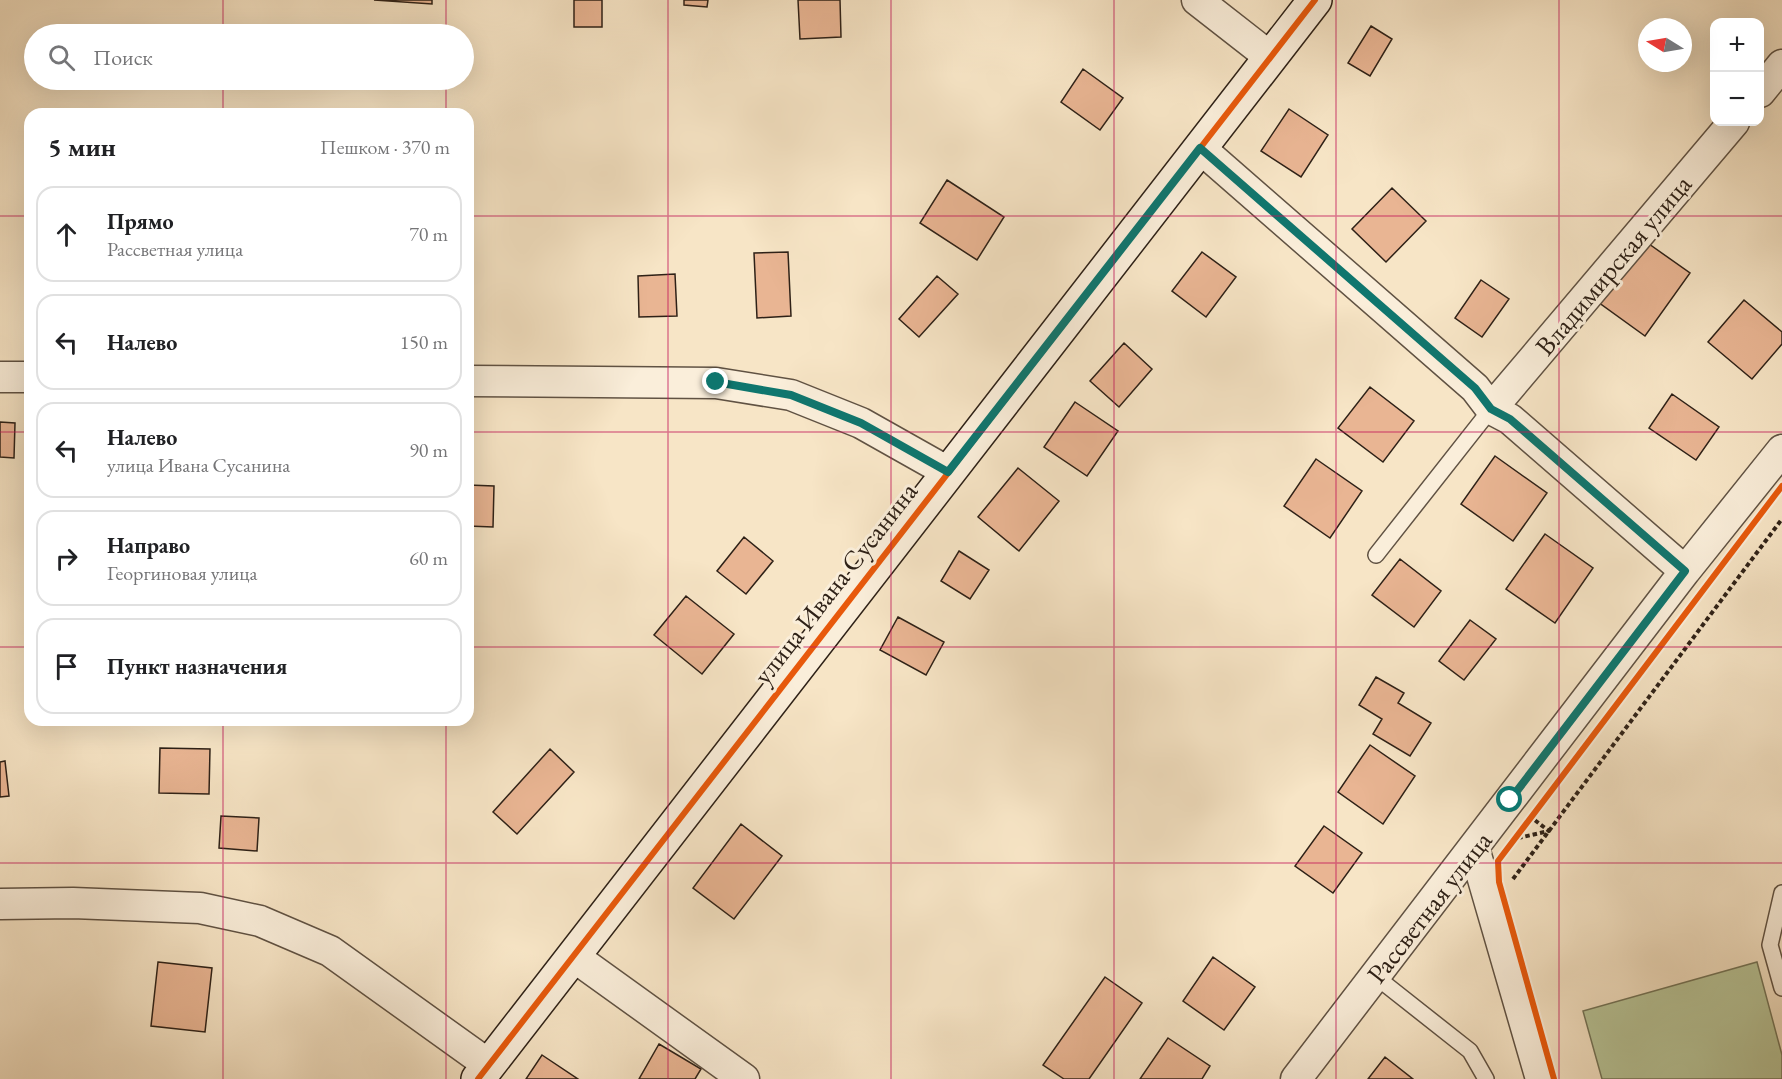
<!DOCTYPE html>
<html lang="ru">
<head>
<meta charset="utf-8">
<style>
  body { margin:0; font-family:"EB Garamond",serif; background:#f6f6f6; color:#202124 }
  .controls { position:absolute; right:18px; top:18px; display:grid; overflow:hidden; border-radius:12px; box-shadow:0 6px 24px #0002 }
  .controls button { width:54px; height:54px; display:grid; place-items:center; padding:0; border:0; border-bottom:2px solid #e0e0e0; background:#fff; color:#202124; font:30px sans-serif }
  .compass { position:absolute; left:1638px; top:18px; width:54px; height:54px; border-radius:50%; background:#fff; box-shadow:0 6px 24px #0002; rotate:281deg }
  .stop { position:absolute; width:18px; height:18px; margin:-14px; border:4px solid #0f766e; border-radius:50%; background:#fff }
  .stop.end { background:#0f766e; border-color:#fff; box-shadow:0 2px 6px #0008 }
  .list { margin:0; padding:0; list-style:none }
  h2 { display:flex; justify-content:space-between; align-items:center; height:78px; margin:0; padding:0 24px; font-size:26px }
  h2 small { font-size:20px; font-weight:400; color:#757577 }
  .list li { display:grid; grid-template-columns:39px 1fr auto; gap:18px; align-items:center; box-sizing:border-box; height:96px; margin:0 12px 12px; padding:0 12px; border:2px solid #e0e0e0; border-radius:18px }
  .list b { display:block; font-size:22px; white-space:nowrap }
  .list p { margin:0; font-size:20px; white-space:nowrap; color:#757577 }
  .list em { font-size:20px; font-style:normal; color:#757577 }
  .icon { flex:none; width:33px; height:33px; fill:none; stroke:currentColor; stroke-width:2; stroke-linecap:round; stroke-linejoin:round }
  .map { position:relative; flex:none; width:1782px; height:1079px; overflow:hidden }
  .search { position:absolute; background:#fff; box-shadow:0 6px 24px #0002; left:24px; top:24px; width:450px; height:66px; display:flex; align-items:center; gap:15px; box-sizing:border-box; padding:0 21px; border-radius:33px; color:#757577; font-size:22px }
  .panel { position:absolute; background:#fff; box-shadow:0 6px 24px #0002; left:24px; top:108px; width:450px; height:618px; border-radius:18px }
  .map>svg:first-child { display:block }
  .green { fill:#b8c699; stroke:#737458; stroke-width:1.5 }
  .building { fill:#e9b593; stroke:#2e2117; stroke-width:1.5 }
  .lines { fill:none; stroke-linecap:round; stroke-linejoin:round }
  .lane-casing { stroke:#605243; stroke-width:18 }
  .street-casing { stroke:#605243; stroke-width:33 }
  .secondary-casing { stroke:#2e2117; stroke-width:36 }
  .path { stroke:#2e2117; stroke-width:4; stroke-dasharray:4.5 3; stroke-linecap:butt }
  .lane { stroke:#faeeda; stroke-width:15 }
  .street { stroke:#faeeda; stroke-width:30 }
  .secondary { stroke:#faeeda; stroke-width:33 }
  .cycleway-casing { stroke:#faeeda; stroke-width:10 }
  .cycleway { stroke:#e8590c; stroke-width:6 }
  .route { stroke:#0f766e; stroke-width:8 }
  .grid { fill:none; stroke:#c2185b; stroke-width:1.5; stroke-opacity:0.55 }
  .labels { text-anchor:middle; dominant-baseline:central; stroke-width:6; stroke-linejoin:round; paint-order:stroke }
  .street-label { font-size:27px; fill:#2e2117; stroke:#faeeda }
</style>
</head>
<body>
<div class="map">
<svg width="1782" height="1079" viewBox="0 0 1782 1079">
  <rect width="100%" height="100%" fill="#f7e5c6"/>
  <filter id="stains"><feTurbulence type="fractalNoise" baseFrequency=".00333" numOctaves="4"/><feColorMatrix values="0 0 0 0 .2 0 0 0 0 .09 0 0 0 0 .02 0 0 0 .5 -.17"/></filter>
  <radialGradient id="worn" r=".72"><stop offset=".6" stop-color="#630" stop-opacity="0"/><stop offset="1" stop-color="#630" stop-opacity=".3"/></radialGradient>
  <path class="green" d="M1757,962L1782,1055V1079H1602L1583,1011Z"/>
  <path class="building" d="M374,0H432V4Z
    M574,0H602V27H574Z
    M684,0H708L707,7L684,5Z
    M798,0H840L841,37L800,39Z
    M1371,26L1392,39L1370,76L1348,63Z
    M1083,69L1123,98L1100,130L1061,102Z
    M1289,109L1328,135L1301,177L1261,151Z
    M947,180L1004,217L977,260L920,223Z
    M1392,188L1426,221L1386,262L1352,229Z
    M1642,239L1690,273L1645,336L1598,302Z
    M788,252L791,316L757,318L754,253Z
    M1202,252L1236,277L1206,317L1172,291Z
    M675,274L677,316L639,317L638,276Z
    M937,276L958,294L919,337L899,319Z
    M1481,280L1509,299L1482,337L1455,318Z
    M1744,300L1782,332V344L1752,379L1708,342Z
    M1124,343L1152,369L1119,407L1090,381Z
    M1370,387L1414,421L1383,462L1338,428Z
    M1672,394L1719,427L1696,460L1649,428Z
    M1075,402L1118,431L1087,476L1044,447Z
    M0,422L15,423L14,458L0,457Z
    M1495,456L1547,493L1513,541L1461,504Z
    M1316,459L1362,491L1330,538L1284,506Z
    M1018,468L1059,501L1019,551L978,517Z
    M468,485L494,486L493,527L468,526Z
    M1545,534L1593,568L1555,623L1506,589Z
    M744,537L773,561L746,594L717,571Z
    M959,551L989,570L970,599L941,581Z
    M1400,559L1441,591L1414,627L1372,595Z
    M686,596L734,634L702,674L654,635Z
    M898,617L944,642L926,675L880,650Z
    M1470,620L1496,639L1464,680L1439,661Z
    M1376,677L1404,693L1398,703L1431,723L1410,756L1373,734L1382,719L1359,705Z
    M1370,745L1415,776L1383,824L1338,792Z
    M160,748L210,749L209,794L159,793Z
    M550,749L574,772L517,834L493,812Z
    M5,761L9,796L0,797V762Z
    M221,816L259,818L257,851L219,848Z
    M741,824L782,856L734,919L693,888Z
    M1324,826L1362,853L1333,893L1295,866Z
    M1213,957L1255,987L1224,1030L1183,1001Z
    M158,962L212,968L205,1032L151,1026Z
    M1105,977L1142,1003L1089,1079H1064L1043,1065Z
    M1168,1038L1210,1066L1202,1079H1140Z
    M659,1044L701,1069L695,1079H639Z
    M542,1055L578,1079H526Z
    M1385,1057L1413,1079H1368Z"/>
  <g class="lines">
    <g class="lane-casing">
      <path id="lane" d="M1376,555L1491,409
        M1782,893L1770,945L1782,988
        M1375,976L1470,1051L1486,1079"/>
    </g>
    <g class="street-casing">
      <path id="street" d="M1197,0L1270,57
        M1760,92L1782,65
        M1200,148L1475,388L1491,409L1510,419L1685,571
        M0,377H30
        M468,381L716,383L791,395L861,423L948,472
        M1491,409L1734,122
        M1474,848L1541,1079
        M0,904L73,903L200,908L260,921L330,951L489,1065
        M573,956L744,1079
        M1296,1079L1685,571L1782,450"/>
    </g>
    <g class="secondary-casing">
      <path id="secondary" d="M478,1079L1315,0"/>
    </g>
    <path class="path" d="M1518,838L1549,831L1532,818
      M1513,879L1782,519"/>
    <use href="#lane" class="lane"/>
    <use href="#street" class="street"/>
    <use href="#secondary" class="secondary"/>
    <g class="cycleway-casing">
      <path id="cycleway" d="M478,1079L1315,0
        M1554,1079L1499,882L1498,861L1782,486"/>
    </g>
    <use href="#cycleway" class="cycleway"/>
  </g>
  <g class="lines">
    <path class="route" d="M716,382L791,395L861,423L948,472L1200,148L1475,388L1491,409L1510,419L1685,571L1510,800"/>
  </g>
  <path class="grid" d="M223,0V34M446,0V34M668,0V1079M891,0V1079M1114,0V1079M1336,0V1079M1559,0V1079M223,80V114M446,80V114M0,216H30M468,216H1782M0,432H30M468,432H1782M0,647H30M468,647H1782M223,720V1079M446,720V1079M0,863H1782"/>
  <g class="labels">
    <g class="street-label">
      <text transform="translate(1613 265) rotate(-50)">Владимирская улица</text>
      <text transform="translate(835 583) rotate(-52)">улица Ивана Сусанина</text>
      <text transform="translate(1429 907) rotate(-52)">Рассветная улица</text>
    </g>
  </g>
  <rect width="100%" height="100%" filter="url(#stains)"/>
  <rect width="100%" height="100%" fill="url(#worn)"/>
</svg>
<div class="controls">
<button>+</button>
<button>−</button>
</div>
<svg class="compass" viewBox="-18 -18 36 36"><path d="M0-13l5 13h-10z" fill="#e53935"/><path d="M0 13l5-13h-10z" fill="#757577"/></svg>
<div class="stop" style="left:1510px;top:800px"></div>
<div class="stop end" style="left:716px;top:382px"></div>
<div class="search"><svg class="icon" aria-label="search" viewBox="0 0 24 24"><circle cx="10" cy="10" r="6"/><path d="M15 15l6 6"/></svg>Поиск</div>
<section class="panel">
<h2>5 мин<small>Пешком · 370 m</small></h2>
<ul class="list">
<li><svg class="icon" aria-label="ahead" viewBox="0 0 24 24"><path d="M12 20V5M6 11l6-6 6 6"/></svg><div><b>Прямо</b><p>Рассветная улица</p></div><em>70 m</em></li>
<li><svg class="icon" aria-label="left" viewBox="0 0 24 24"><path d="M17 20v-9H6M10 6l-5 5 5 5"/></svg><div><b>Налево</b></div><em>150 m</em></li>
<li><svg class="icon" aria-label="left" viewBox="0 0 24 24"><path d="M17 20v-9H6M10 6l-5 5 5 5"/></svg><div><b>Налево</b><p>улица Ивана Сусанина</p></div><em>90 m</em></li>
<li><svg class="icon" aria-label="right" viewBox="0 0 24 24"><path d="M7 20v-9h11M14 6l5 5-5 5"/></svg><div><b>Направо</b><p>Георгиновая улица</p></div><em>60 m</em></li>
<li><svg class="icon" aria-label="arrive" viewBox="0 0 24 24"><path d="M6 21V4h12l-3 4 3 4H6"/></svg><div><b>Пункт назначения</b></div></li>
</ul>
</section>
</div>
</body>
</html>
